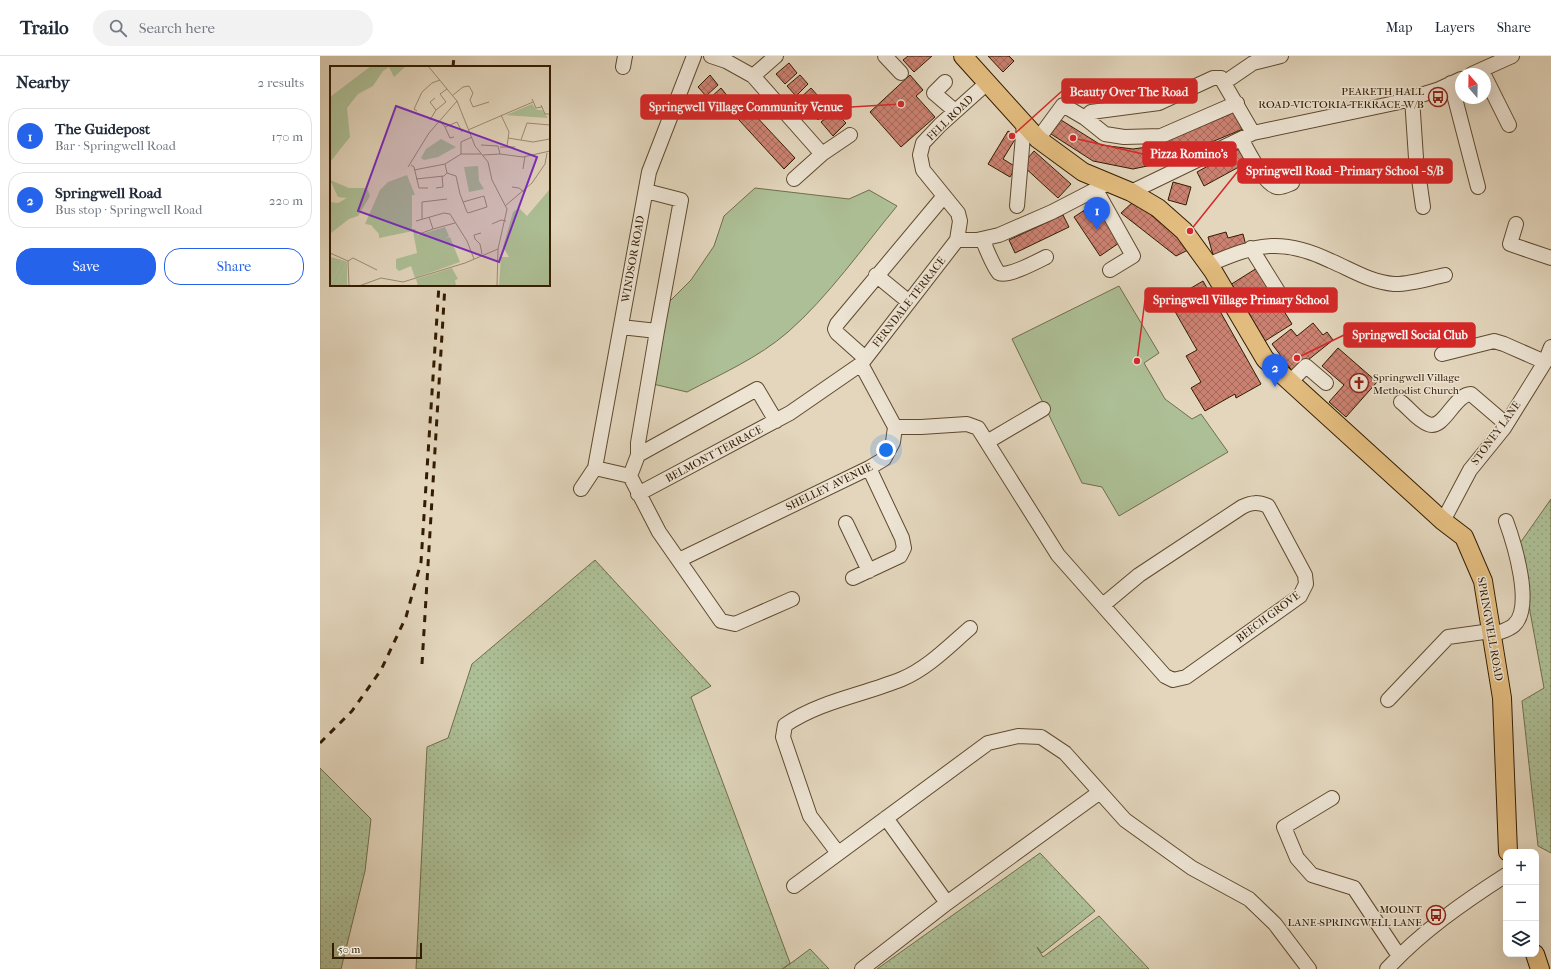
<!DOCTYPE html>
<html lang="en">
<head>
<meta charset="utf-8">
<style>
  body { margin:0; font-family:"IM FELL French Canon",serif; background:#f2f2f3; color:#1f2937 }
  .controls { position:absolute; right:12px; bottom:12px; display:grid; overflow:hidden; border-radius:8px; box-shadow:0 4px 16px #0002 }
  .controls button { width:36px; height:36px; display:grid; place-items:center; padding:0; border:0; border-bottom:1px solid #e0e1e3; background:#fff; color:#1f2937; font:20px sans-serif }
  .compass { position:absolute; left:1135px; top:12px; width:36px; height:36px; border-radius:50%; background:#fff; box-shadow:0 4px 16px #0002; rotate:340deg }
  .scale { position:absolute; left:12px; bottom:10px; width:90px; box-sizing:border-box; padding-left:4px; border:2px solid #331c00; border-top:0; font-size:11px; line-height:14px; white-space:nowrap; color:#331c00; -webkit-text-stroke:3px #ede4d4; paint-order:stroke }
  .you { position:absolute; left:566px; top:394px; width:14px; height:14px; margin:-10px; border:3px solid #fff; border-radius:50%; background:#1a73e8; box-shadow:0 0 0 6px #1a73e833 }
  .badge { display:grid; place-items:center; width:26px; height:26px; border-radius:50%; background:#2563eb; color:#fff; font-size:13px; font-weight:700 }
  .pin { position:absolute; translate:-50% -33px; filter:drop-shadow(0 1px 2px #0008) }
  .pin::after { content:''; position:absolute; top:21px; width:14px; height:12px; background:inherit; clip-path:polygon(0 0,100% 0,50% 100%) }
  .list { margin:0; padding:0; list-style:none }
  h2 { display:flex; justify-content:space-between; align-items:center; height:52px; margin:0; padding:0 16px; font-size:17px }
  h2 small { font-size:13px; font-weight:400; color:#747a83 }
  .list li { display:grid; grid-template-columns:26px 1fr auto; gap:12px; align-items:center; box-sizing:border-box; height:56px; margin:0 8px 8px; padding:0 8px; border:1px solid #e0e1e3; border-radius:16px }
  .list b { display:block; font-size:15px; white-space:nowrap }
  .list p { margin:0; font-size:13px; white-space:nowrap; color:#747a83 }
  .list em { font-size:13px; font-style:normal; color:#747a83 }
  .actions { display:flex; gap:8px; padding:12px 16px }
  .actions a { flex:1; padding:9px 0; border:1px solid #2563eb; border-radius:16px; text-align:center; font-size:14px; color:#2563eb }
  .actions .main { background:#2563eb; color:#fff }
  .icon { flex:none; width:22px; height:22px; fill:none; stroke:currentColor; stroke-width:2; stroke-linecap:round; stroke-linejoin:round }
  .map { position:relative; flex:none; width:1231px; height:913px; overflow:hidden }
  header { display:flex; align-items:center; gap:24px; box-sizing:border-box; height:56px; padding:0 20px; background:#fff; border-bottom:1px solid #e0e1e3 }
  header strong { font-size:19px }
  nav { display:flex; gap:22px; margin-inline-start:auto; font-size:14px }
  .search { width:280px; height:36px; background:#f2f2f3; display:flex; align-items:center; gap:10px; box-sizing:border-box; padding:0 14px; border-radius:22px; color:#747a83; font-size:15px }
  main { display:flex }
  aside { flex:1; background:#fff }
  .map>svg:first-child { display:block }
  .grass { fill:url(#grass-dots); stroke:#706e4b }
  .park { fill:#adbf96; stroke:#706e4b }
  .building { fill:url(#building-cross-hatch); stroke:#331c00 }
  .lines { fill:none; stroke-linecap:round; stroke-linejoin:round }
  .minor-casing { stroke:#5f4a2f; stroke-width:16 }
  .major-casing { stroke:#331c00; stroke-width:20 }
  .minor { stroke:#ede4d4; stroke-width:14 }
  .major { stroke:#e2bb7e; stroke-width:18 }
  .rail { stroke:#331c00; stroke-width:3; stroke-dasharray:7 7; stroke-linecap:butt }
  .labels { text-anchor:middle; dominant-baseline:central; stroke-width:3; stroke-linejoin:round; paint-order:stroke }
  .poi-label { font-size:11px; fill:#331c00; stroke:#ede4d4; text-anchor:end }
  .street-label { font-size:11px; fill:#331c00; stroke:#ede4d4 }
  .inset-road { fill:none; stroke:#9d8c71; stroke-width:1 }
  .view { fill:#7b2cbf; fill-opacity:0.15; stroke:#7b2cbf; stroke-width:2 }
  .inset-edge { fill:none; stroke:#331c00; stroke-width:2 }
  .leader { fill:none; stroke:#d62828; stroke-width:1.5 }
  .callout-dot { fill:#d62828; stroke:#ede4d4; stroke-width:1.5 }
  .callout { fill:#d62828; stroke:#d62828; stroke-width:1.5 }
  .callout-label { font-size:12px; text-anchor:middle; font-weight:bold; fill:#fff }
</style>
</head>
<body>
<header>
<strong>Trailo</strong>
<div class="search"><svg class="icon" aria-label="search" viewBox="0 0 24 24"><circle cx="10" cy="10" r="6"/><path d="M15 15l6 6"/></svg>Search here</div>
<nav><a>Map</a><a>Layers</a><a>Share</a></nav>
</header>
<main>
<aside>
<h2>Nearby<small>2 results</small></h2>
<ul class="list">
<li><span class="badge">1</span><div><b>The Guidepost</b><p>Bar · Springwell Road</p></div><em>170 m</em></li>
<li><span class="badge">2</span><div><b>Springwell Road</b><p>Bus stop · Springwell Road</p></div><em>220 m</em></li>
</ul>
<div class="actions"><a class="main">Save</a><a>Share</a></div>
</aside>
<div class="map">
<svg width="1231" height="913" viewBox="0 0 1231 913">
  <defs>
    <pattern id="grass-dots" width="8" height="8" patternUnits="userSpaceOnUse"><rect width="8" height="8" fill="#adbf96"/><path d="M2 2h.1M6 6h.1" fill="none" stroke="#95a480" stroke-width="1.8" stroke-linecap="round"/></pattern>
    <pattern id="building-cross-hatch" width="8" height="8" patternUnits="userSpaceOnUse"><rect width="8" height="8" fill="#cb8171"/><path d="M0 0l8 8M0 8l8-8" fill="none" stroke="#a5695a"/></pattern>
  </defs>
  <rect width="100%" height="100%" fill="#e3d6bd"/>
  <filter id="stains"><feTurbulence type="fractalNoise" baseFrequency=".005" numOctaves="4"/><feColorMatrix values="0 0 0 0 .2 0 0 0 0 .09 0 0 0 0 .02 0 0 0 .5 -.17"/></filter>
  <radialGradient id="worn" r=".72"><stop offset=".6" stop-color="#630" stop-opacity="0"/><stop offset="1" stop-color="#630" stop-opacity=".3"/></radialGradient>
  <path class="grass" d="M1231,443V797L1218,790L1202,645L1224,632L1198,490Z
    M275,504L391,630L371,641L470,907L462,913H96L107,691L128,682L152,608Z
    M0,712L51,763L45,815L21,913H0Z
    M720,797L775,855L722,897L717,891L723,901L779,860L829,913H557Z
    M490,893L509,913H463Z"/>
  <path class="park" d="M435,132L529,143L549,134L577,150C543,191 508,241 468,276C438,302 401,318 367,336L333,328L349,246L371,224L394,190L404,160Z
    M799,230L839,297L824,307L845,343L872,363L881,358L908,396L799,460L782,431L762,427L692,283Z"/>
  <path class="building" d="M588,0H612L594,16L583,4Z
    M668,0H689L694,5L683,16Z
    M469,7L477,17L465,28L456,18Z
    M390,19L398,29L386,40L378,31Z
    M480,19L488,28L476,40L467,30Z
    M590,19L603,34L596,40L615,61L581,91L550,56Z
    M401,32L409,42L397,53L389,43Z
    M491,32L499,41L487,52L479,43Z
    M419,42L475,102L464,113L408,52Z
    M502,43L510,53L498,64L489,55Z
    M514,55L526,67L513,80L501,66Z
    M915,56L923,73L841,107L813,113L773,105L731,78L741,64L781,89L813,93L835,90Z
    M688,75L697,80L683,103L696,111L690,121L668,108Z
    M921,92L928,106L884,130L877,116Z
    M714,95L751,128L738,142L702,109Z
    M853,126L871,131L866,149L848,144Z
    M814,145L872,192L856,200L801,157Z
    M774,148L799,187L780,200L754,161Z
    M743,159L749,171L695,197L689,184Z
    M906,176L908,182L923,178L926,190L893,199L888,181Z
    M937,212L972,268L945,285L910,229Z
    M883,225L941,328L916,342L915,338L885,355L871,332L881,326L866,300L877,294L849,245Z
    M993,267L1003,279L1007,276L1013,284L973,316L952,288L971,273L977,280Z
    M1018,292L1057,326L1026,361L1009,346L1024,329L1002,310Z"/>
  <g class="lines">
    <g class="minor-casing">
      <path id="minor" d="M391,0L406,5L433,20L502,98L530,79
        M565,0L581,17
        M303,11L305,0
        M1152,18L1192,0
        M433,20L456,0
        M1165,21L1189,69
        M911,22L933,7L961,0
        M625,26L614,37L635,55
        M1131,27L1158,131
        M1092,42L1096,102L1103,151
        M765,62L771,56L839,47L893,22H901L933,77
        M718,83L743,49L765,62L785,78L804,81L841,80L917,47
        M921,83C928,94 944,129 957,131C962,132 967,129 972,127
        M474,123L502,98
        M776,134L813,200L790,214
        M326,135L361,144L337,275
        M811,136L933,77L1075,47L1117,34L1141,23
        M697,150L704,68
        M1196,168L1190,188L1231,202
        M662,183C666,191 673,211 679,217C686,222 718,205 726,201
        M637,184H657L679,179L732,156L790,126
        M931,192L964,245
        M888,209C936,188 962,181 1011,205C1032,214 1050,226 1074,228C1088,229 1110,222 1125,219
        M556,219L589,246
        M301,271L337,275L318,387V399
        M1122,298L1174,285L1184,288L1225,306
        M545,302L517,277L515,273L517,268L624,140
        M970,326L986,310L1006,327
        M1081,346C1089,352 1098,365 1108,368C1124,375 1134,338 1151,338L1186,368
        M575,371H601L647,368L658,372L738,499L845,620L853,624L866,621L980,540L986,528L985,519L948,450C938,446 932,446 922,451L819,519L783,549
        M667,386L723,353
        M275,412L310,420L339,476L401,565L415,568L472,543
        M310,420L318,399L437,333L456,365
        M261,433L275,412L329,116L374,0
        M318,438L470,357L541,308L637,184L640,165L638,157L603,114L600,99L603,87L620,69L667,27
        M1123,465L1150,414L1184,372L1225,306L1231,291
        M526,467L549,515
        M359,504L549,412L564,403L573,386L575,371L541,308
        M533,522L580,500L584,492L582,482L549,412
        M1172,579C1179,576 1189,574 1194,569C1214,551 1194,487 1186,465
        M1068,644L1128,581L1171,575
        M1012,742L964,771L977,802L992,819L1034,832L1079,900
        M518,797L490,760L463,681L465,669C500,645 543,639 582,623C608,612 629,590 650,572
        M474,830L668,687L698,680L721,681L745,697L805,764L872,812L929,843L955,868L989,913
        M627,847L780,736
        M542,913L627,847L566,762
        M1067,913C1101,876 1144,846 1186,819"/>
    </g>
    <g class="major-casing">
      <path id="major" d="M643,0L718,83L763,116L811,136L838,152L864,175L893,215L945,303L1123,465L1144,481L1163,525L1182,642L1188,796
        M1215,898L1220,913"/>
    </g>
    <use href="#minor" class="minor"/>
    <use href="#major" class="major"/>
    <path class="rail" d="M133,11L134,0
      M102,608L125,229
      M0,687L32,655L61,614L86,561L101,506L119,229"/>
  </g>
  <defs>
    <g id="bus-ring" transform="scale(1)"><circle r="9.5" fill="#ede4d4" stroke="#8f2418" stroke-width="1.5"/><path d="M-5-6H5V4H4V6H2V4H-2V6H-4V4H-5ZM-3.5-4V0h7V-4ZM-3.5 1.2v1.5H-2V1.2ZM2 1.2v1.5H3.5V1.2Z" fill="#8f2418"/></g>
    <g id="church-ring" transform="scale(1)"><circle r="9.5" fill="#ede4d4" stroke="#8f2418" stroke-width="1.5"/><path d="M-1.2-6h2.4v3.5h3.3v2.4h-3.3V6h-2.4V-.1h-3.3v-2.4h3.3Z" fill="#8f2418"/></g>
  </defs>
  <g fill-rule="evenodd">
    <use href="#bus-ring" x="1118" y="41"/>
    <use href="#church-ring" x="1039" y="327"/>
    <use href="#bus-ring" x="1116" y="859"/>
  </g>
  <g class="labels">
    <g class="poi-label">
      <text x="1104" y="35">PEARETH HALL<tspan x="1104" dy="13">ROAD-VICTORIA TERRACE-W/B</tspan></text>
      <text x="1053" y="321" text-anchor="start">Springwell Village<tspan x="1053" dy="13">Methodist Church</tspan></text>
      <text x="1102" y="853">MOUNT<tspan x="1102" dy="13">LANE-SPRINGWELL LANE</tspan></text>
    </g>
    <g class="street-label">
      <text transform="translate(630 62) rotate(-44)">FELL ROAD</text>
      <text transform="translate(313 203) rotate(-80)">WINDSOR ROAD</text>
      <text transform="translate(589 246) rotate(-52)">FERNDALE TERRACE</text>
      <text transform="translate(1176 377) rotate(-54)">STONEY LANE</text>
      <text transform="translate(394 398) rotate(-28)">BELMONT TERRACE</text>
      <text transform="translate(509 431) rotate(-26)">SHELLEY AVENUE</text>
      <text transform="translate(948 561) rotate(-37)">BEECH GROVE</text>
      <text transform="translate(1170 573) rotate(80)">SPRINGWELL ROAD</text>
    </g>
  </g>
  <g transform="translate(10 10)">
    <rect width="220" height="220" fill="#e3d6bd"/>
    <path d="M202,38L207,44H212L218,52L176,49ZM77,109L85,129H82V163H85L88,169L115,161L119,170L116,172L120,171L130,196L85,212L81,200L69,205L66,202V193L87,187L83,165L49,172V168L41,159L35,158L50,124L58,116ZM0,114L19,122H37L40,130L28,150L19,153L1,167L0,136L8,137L17,132L8,131ZM220,123V220H169L171,191H179L173,181L183,146L189,142L197,150ZM0,191L12,194L0,220ZM17,196V220H6ZM122,202L128,213L125,214L126,220H88L86,213Z" fill="#adbf96"/>
    <path d="M41,0H76L64,11L59,1L53,5L43,20L28,28L17,42L20,71L0,96V31ZM12,194L17,196L6,220H0Z" fill="#adbf96"/>
    <path d="M111,73L126,81L108,91L94,94L91,92L96,83ZM148,100L149,115L154,123L139,126L134,101Z" fill="#adbf96"/>
    <path class="inset-road" d="M98,0L127,35L145,80L158,96L162,114L177,143L168,183L167,220M123,29L133,21L139,20L143,27L140,34L143,41L159,36M105,32L100,36L106,44M202,33L206,42L212,41M211,39L215,48H220M87,45L84,43L92,26L102,17L110,14M171,49L179,66L177,80M100,54L106,44L116,36L110,28L117,23M110,55L115,61L120,72L124,71M115,61L127,56L132,66M138,64L203,36M178,72L203,76L220,73M191,74L197,57L220,59M151,79L168,80L170,88M170,81H185M131,88V76L142,71M131,88H151M153,89L170,88L193,91L220,85M81,99L84,101L89,122H98M78,101L99,67L127,35M193,103L195,90M84,104L115,98L131,88M117,107L126,110L130,128L137,146L138,147L157,141L154,130L133,136M86,113L114,110L117,107L115,98M182,121L189,122L194,126M106,122L113,121L112,110M175,140L202,117L215,98L217,87M92,153V136L117,133M86,155L114,147L120,148L137,175L144,193M162,158L171,154L176,155M103,163L125,157M151,167L144,169L145,173L150,178L152,188M89,168L103,163L99,151M0,187L18,195M18,195L23,192L47,204M18,195L19,220M29,220L51,212L73,216L135,197L168,183"/>
    <path class="view" d="M66,40L207,91L169,196L28,145Z"/>
    <rect width="220" height="220" class="inset-edge"/>
  </g>
  <path class="leader" d="M692 80L742 35M581 48L531 51M753 82L823 98M870 175L918 115M817 305L825 244M977 302L1024 279"/>
  <g class="callout-dot">
    <circle cx="692" cy="80" r="4"/>
    <circle cx="581" cy="48" r="4"/>
    <circle cx="753" cy="82" r="4"/>
    <circle cx="870" cy="175" r="4"/>
    <circle cx="817" cy="305" r="4"/>
    <circle cx="977" cy="302" r="4"/>
  </g>
  <g class="callout">
    <rect x="742" y="23" width="135" height="24" rx="4"/>
    <rect x="321" y="39" width="210" height="24" rx="4"/>
    <rect x="823" y="86" width="93" height="24" rx="4"/>
    <rect x="918" y="103" width="214" height="24" rx="4"/>
    <rect x="825" y="232" width="192" height="24" rx="4"/>
    <rect x="1024" y="267" width="131" height="24" rx="4"/>
  </g>
  <g class="callout-label">
    <text x="809" y="40">Beauty Over The Road</text>
    <text x="426" y="55">Springwell Village Community Venue</text>
    <text x="869" y="102">Pizza Romino's</text>
    <text x="1025" y="119">Springwell Road - Primary School - S/B</text>
    <text x="921" y="248">Springwell Village Primary School</text>
    <text x="1090" y="283">Springwell Social Club</text>
  </g>
  <rect width="100%" height="100%" filter="url(#stains)"/>
  <rect width="100%" height="100%" fill="url(#worn)"/>
</svg>
<div class="controls">
<button>+</button>
<button>−</button>
<button><svg class="icon" aria-label="layers" viewBox="0 0 24 24"><path d="M12 4l9 5-9 5-9-5zM3 14l9 5 9-5"/></svg></button>
</div>
<svg class="compass" viewBox="-18 -18 36 36"><path d="M0-13l5 13h-10z" fill="#e53935"/><path d="M0 13l5-13h-10z" fill="#747a83"/></svg>
<div class="scale">50 m</div>
<div class="you"></div>
<div class="pin badge" style="left:777px;top:174px">1</div>
<div class="pin badge" style="left:955px;top:331px">2</div>
</div>
</main>
</body>
</html>
